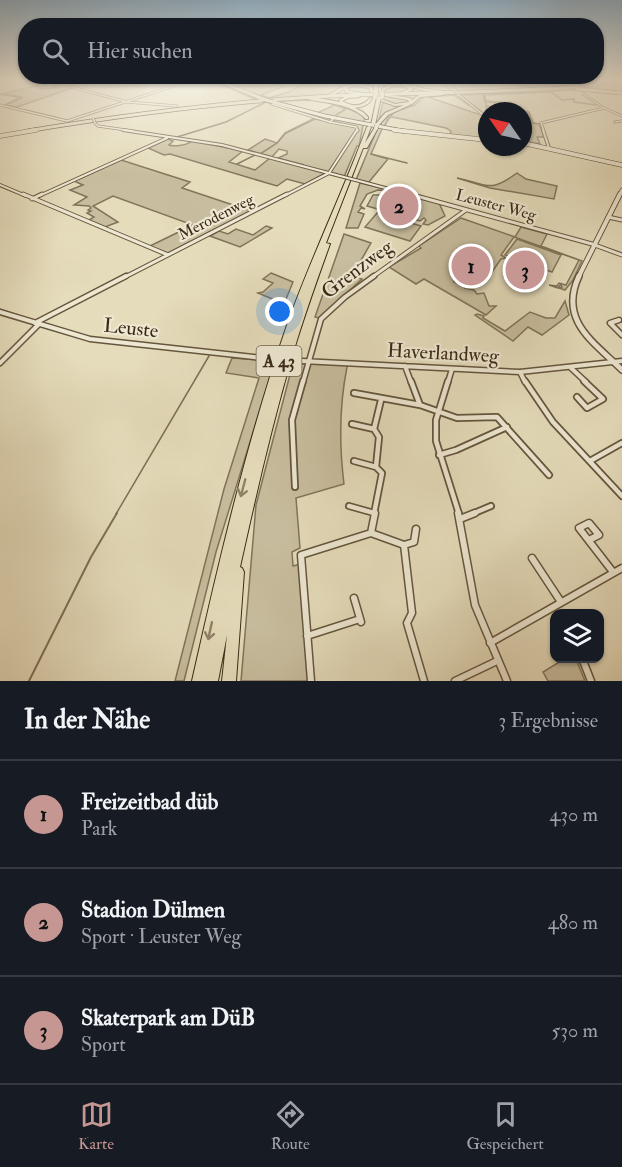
<!DOCTYPE html>
<html lang="de">
<head>
<meta charset="utf-8">
<style>
  body { margin:0; font-family:"IM FELL Double Pica",serif; background:#242831; color:#f1f3f6 }
  .controls { position:absolute; right:18px; bottom:18px; display:grid; overflow:hidden; border-radius:12px; box-shadow:0 2px 4px #0004 }
  .controls button { width:54px; height:54px; display:grid; place-items:center; padding:0; border:0; border-bottom:2px solid #363941; background:#171b24; color:#f1f3f6; font:30px sans-serif }
  .compass { position:absolute; left:478px; top:102px; width:54px; height:54px; border-radius:50%; background:#171b24; box-shadow:0 2px 4px #0004; rotate:304deg }
  .you { position:absolute; left:280px; top:312px; width:21px; height:21px; margin:-15px; border:4px solid #fff; border-radius:50%; background:#1a73e8; box-shadow:0 0 0 9px #1a73e833 }
  .badge { display:grid; place-items:center; width:39px; height:39px; border-radius:50%; background:#c59692; color:#111; font-size:20px; font-weight:700 }
  .pin { position:absolute; translate:-50% -50%; border:3px solid #fff; box-shadow:0 2px 6px #0006 }
  .list { margin:0; padding:0; list-style:none }
  h2 { display:flex; justify-content:space-between; align-items:center; height:78px; margin:0; padding:0 24px; font-size:26px }
  h2 small { font-size:20px; font-weight:400; color:#9ea1a6 }
  .list li { display:grid; grid-template-columns:39px 1fr auto; gap:18px; align-items:center; box-sizing:border-box; height:108px; padding:0 24px; border-top:2px solid #363941 }
  .list b { display:block; font-size:22px; white-space:nowrap }
  .list p { margin:0; font-size:20px; white-space:nowrap; color:#9ea1a6 }
  .list em { font-size:20px; font-style:normal; color:#9ea1a6 }
  .icon { flex:none; width:33px; height:33px; fill:none; stroke:currentColor; stroke-width:2; stroke-linecap:round; stroke-linejoin:round }
  .map { position:relative; flex:none; width:622px; height:681px; overflow:hidden }
  .search { position:absolute; background:#171b24; box-shadow:0 2px 4px #0004; left:18px; right:18px; top:18px; height:66px; display:flex; align-items:center; gap:15px; box-sizing:border-box; padding:0 21px; border-radius:24px; color:#9ea1a6; font-size:22px }
  .sheet { height:402px; background:#171b24 }
  nav { display:flex; justify-content:space-around; align-items:center; box-sizing:border-box; height:84px; border-top:2px solid #363941; background:#171b24; font-size:16px; color:#9ea1a6 }
  nav a { display:grid; justify-items:center; gap:3px }
  nav .on { color:#c59692 }
  .map>svg:first-child { display:block }
  .green { fill:#c8be9f; stroke:#81745a; stroke-width:1.5 }
  .lines { fill:none; stroke-linecap:round; stroke-linejoin:round }
  .stream-far1 { stroke:#7e7057; stroke-width:1.5 }
  .stream { stroke:#7e7057; stroke-width:2 }
  .minor-far5-casing { stroke:#65563e; stroke-width:3 }
  .minor-far4-casing { stroke:#65563e; stroke-width:4 }
  .minor-far3-casing { stroke:#65563e; stroke-width:5 }
  .minor-far2-casing { stroke:#65563e; stroke-width:7 }
  .minor-far1-casing { stroke:#65563e; stroke-width:8 }
  .minor-casing { stroke:#65563e; stroke-width:9 }
  .tertiary-far2-casing { stroke:#65563e; stroke-width:4.5 }
  .tertiary-far1-casing { stroke:#65563e; stroke-width:6 }
  .tertiary-casing { stroke:#65563e; stroke-width:8 }
  .secondary-far1-casing { stroke:#3a2a15; stroke-width:4.5 }
  .secondary-casing { stroke:#3a2a15; stroke-width:5 }
  .trunk-far1-casing { stroke:#3a2a15; stroke-width:4.5 }
  .trunk-casing { stroke:#3a2a15; stroke-width:5 }
  .motorway-casing { stroke:#3a2a15; stroke-width:2 }
  .minor-far5 { stroke:#eee8d3; stroke-width:1.5 }
  .minor-far4 { stroke:#eee8d3; stroke-width:2 }
  .minor-far3 { stroke:#eee8d3; stroke-width:3 }
  .minor-far2 { stroke:#eee8d3; stroke-width:4 }
  .minor-far1 { stroke:#eee8d3; stroke-width:4.5 }
  .minor { stroke:#eee8d3; stroke-width:6 }
  .tertiary-far2 { stroke:#eee8d3; stroke-width:3 }
  .tertiary-far1 { stroke:#eee8d3; stroke-width:4 }
  .tertiary { stroke:#eee8d3; stroke-width:5 }
  .secondary-far1 { stroke:#eee8d3; stroke-width:3 }
  .secondary { stroke:#eee8d3; stroke-width:4 }
  .trunk-far1 { stroke:#e5dcbb; stroke-width:3 }
  .trunk { stroke:#e5dcbb; stroke-width:4 }
  .motorway { fill:#e5dcbb; fill-rule:evenodd }
  .minor-bridge-far2-casing { stroke:#65563e; stroke-width:3; stroke-linecap:butt }
  .minor-bridge-far1-casing { stroke:#65563e; stroke-width:4; stroke-linecap:butt }
  .minor-bridge-casing { stroke:#65563e; stroke-width:7; stroke-linecap:butt }
  .secondary-bridge-casing { stroke:#3a2a15; stroke-width:4.5; stroke-linecap:butt }
  .motorway-bridge-casing { stroke:#3a2a15; stroke-width:5; stroke-linecap:butt }
  .minor-bridge-far2 { stroke:#eee8d3; stroke-width:1.5 }
  .minor-bridge-far1 { stroke:#eee8d3; stroke-width:2 }
  .minor-bridge { stroke:#eee8d3; stroke-width:4 }
  .secondary-bridge { stroke:#eee8d3; stroke-width:3 }
  .motorway-bridge { stroke:#e5dcbb; stroke-width:4 }
  .oneway { stroke:#908368 }
  .labels { text-anchor:middle; dominant-baseline:central; stroke-width:4.5; stroke-linejoin:round; paint-order:stroke }
  .far-street-label { font-size:16px; fill:#3a2a15; stroke:#eee8d3 }
  .shield { fill:#eee8d3; stroke:#70634e; stroke-width:1.5 }
  .shield-label { font-size:18px; font-weight:bold; fill:#3a2a15 }
  .street-label { font-size:20px; fill:#3a2a15; stroke:#eee8d3 }
</style>
</head>
<body>
<div class="map">
<svg width="622" height="681" viewBox="0 0 622 681">
  <rect width="100%" height="100%" fill="#e5dcbb"/>
  <filter id="stains"><feTurbulence type="fractalNoise" baseFrequency=".00333" numOctaves="4"/><feColorMatrix values="0 0 0 0 .2 0 0 0 0 .09 0 0 0 0 .02 0 0 0 .5 -.17"/></filter>
  <radialGradient id="worn" r=".72"><stop offset=".6" stop-color="#630" stop-opacity="0"/><stop offset="1" stop-color="#630" stop-opacity=".3"/></radialGradient>
  <path class="green" d="M59,80H78L69,86L72,88L17,107L5,105L21,97L2,94L35,86L42,89L57,88L54,86L58,84L46,83Z
    M212,80H253L285,86L261,95L269,98L289,92L309,80L332,82L372,80L370,94L333,95L346,85L330,95L267,99L247,91L264,100H257Z
    M384,80H439L451,91L455,92L408,93L413,90L408,86L410,91L408,92L384,94L388,85L384,87Z
    M444,80H469L470,82L526,85L524,82H564L562,80H612L558,87L456,92L455,90H457Z
    M619,80L622,82V94L575,90L483,94L485,102L507,103L509,109L520,111C505,111 499,107 486,106L487,116L459,94L563,89L598,85L596,87L598,89L601,85Z
    M457,94L470,106L454,95L428,97L487,117V139L450,136L451,131L446,128L392,117H388L385,126L379,125L385,115L393,110L386,112L379,119L383,102L390,104L383,100L384,96L422,95L408,106L424,95Z
    M280,102L317,113L337,104L365,116L359,146H357L344,177L327,172L305,184L287,179L277,186L170,154L164,155L148,148L168,139L173,141L169,145C175,147 187,145 192,141L243,151L229,162L255,170L270,158L304,165L278,158L287,154V151L279,149L272,157L248,150L265,139L277,143L286,133L315,119L356,127L359,131L357,127L332,121L337,119L327,120L268,103Z
    M523,112H527L533,123L539,124L544,137H537L540,144L523,141Z
    M378,127L382,129L371,154L388,159L369,182L356,180Z
    M121,160L190,182L182,188L251,211L168,253L150,246L193,225L113,196L93,206L118,222L105,227L89,220L94,217L87,213L91,211L88,210L91,208L89,206L74,205L87,197L70,190L83,185L74,181Z
    M517,173L526,179L557,186L554,199L490,188L457,178C488,184 488,194 517,173Z
    M360,183L394,191L378,190L367,194L360,206L365,209L361,208L358,212L364,214L358,228H346Z
    M395,192L439,203L445,216L428,225L423,224L426,220L424,218L420,221L367,206L373,195H393Z
    M377,213L421,226L410,241L365,227Z
    M461,218L515,237L521,227L547,234L541,246L582,261L573,280L565,290L559,288L562,287L561,284L558,288L549,285L557,286L559,283L566,285L579,260L514,237L501,255L506,258L501,259L487,279L469,273L462,274L461,277L455,276L454,282L462,284L465,288L474,290L477,294L484,293L489,306H496L486,315L424,279L416,284L389,267L421,248L419,246Z
    M266,226L272,228L240,247L210,236L219,231L228,234L236,229L253,235Z
    M344,234L371,243L360,262L365,265L355,277L362,279L319,318L315,317Z
    M517,239L561,255L552,272L505,255Z
    M271,273L293,282L284,304L258,293L263,292L273,283L263,279Z
    M565,301L569,315L542,335L528,327L513,341L475,315L477,314L484,316L483,318L505,331L530,312L546,318H555Z
    M232,358L275,361L216,552L184,681H175L224,489L259,378L226,373Z
    M302,361L346,363L347,367C339,407 339,444 344,484L296,498L300,548L292,552L293,566L301,564L311,681H241L256,505L293,363L303,364Z
    M564,659H576L585,681H548L543,672Z"/>
  <g class="lines">
    <path class="stream-far1" d="M330,80L333,82
      M492,82L530,87
      M406,83L426,89
      M407,83L412,80
      M336,91L344,84
      M0,94L22,98L5,105L58,118
      M463,95L483,94L488,111
      M281,101L313,100
      M329,103L346,109L336,115
      M397,111L415,105L424,97
      M522,111L510,109L508,103L486,101L485,95L551,92L562,100L574,99V102L596,105
      M524,111L529,112L533,123L539,124
      M393,113L384,126L398,129
      M177,137L226,122L264,103
      M260,154L277,143L285,133L315,118
      M371,154L407,163
      M237,164L255,155
      M0,309L33,320
      M116,514L209,356"/>
    <path class="stream" d="M29,681L91,557L117,513"/>
    <g class="minor-far5-casing">
      <path id="minor-far5" d="M79,80L71,87L127,102L177,106
        M442,80L454,90
        M0,81L3,80
        M583,94L604,108L622,116
        M460,96L487,118
        M272,104L330,122
        M0,105L67,121L192,80
        M334,118L330,122L356,127L358,131
        M615,122L622,121
        M95,123L98,126L133,131
        M544,131L541,123L604,108"/>
    </g>
    <g class="minor-far4-casing">
      <path id="minor-far4" d="M123,130L222,145L340,176
        M543,130L549,148
        M363,182L415,196
        M0,185L26,196
        M39,196L167,138
        M284,196L329,173L357,130"/>
    </g>
    <g class="minor-far3-casing">
      <path id="minor-far3" d="M23,194L168,255
        M409,194L592,244L622,255
        M32,199L42,194
        M608,217L622,220
        M123,278L287,194
        M371,278L466,210"/>
    </g>
    <g class="minor-far2-casing">
      <path id="minor-far2" d="M0,312L90,339L262,358
        M619,320L610,323L622,335
        M35,323L126,276
        M302,361L520,372L622,361
        M0,363L39,324
        M405,366L411,382
        M571,368L586,382
        M520,372L525,382
        M303,382L321,319L345,297L374,276
        M448,382L452,369"/>
    </g>
    <g class="minor-far1-casing">
      <path id="minor-far1" d="M411,381L420,405L457,418L497,417L549,475
        M448,381L436,420V441L459,514
        M525,381L553,422L622,496
        M354,393L420,405
        M577,397L587,408L603,399L584,381
        M352,424L374,429
        M439,455L456,450L507,427
        M354,461L376,467
        M590,461L622,443
        M295,487L292,420L303,381
        M349,506L374,513
        M374,514L382,473L376,467L379,437L374,429L381,400
        M472,514L491,506"/>
    </g>
    <g class="minor-casing">
      <path id="minor" d="M375,513L371,533L404,545L412,613L407,623L424,681
        M458,513L475,605L507,681
        M460,519L475,513
        M589,540L599,535L589,523L579,528L613,572
        M404,545L414,542L416,529
        M532,558L561,602
        M354,598L361,622
        M307,636L360,619
        M490,643L622,568
        M582,658L591,681
        M311,681L301,555L371,533
        M455,681L497,661"/>
    </g>
    <g class="tertiary-far2-casing">
      <path id="tertiary-far2" d="M619,196L622,190"/>
    </g>
    <g class="tertiary-far1-casing">
      <path id="tertiary-far1" d="M578,278L620,194"/>
    </g>
    <g class="tertiary-casing">
      <path id="tertiary" d="M579,276C558,321 594,342 622,370"/>
    </g>
    <g class="secondary-far1-casing">
      <path id="secondary-far1" d="M217,80L263,99
        M273,102L325,116L403,131"/>
    </g>
    <g class="secondary-casing">
      <path id="secondary" d="M394,130L487,140
        M523,143L622,165"/>
    </g>
    <g class="trunk-far1-casing">
      <path id="trunk-far1" d="M577,89L622,93
        M27,131C136,113 246,99 356,95C411,93 465,93 520,90C551,89 583,88 614,80"/>
    </g>
    <g class="trunk-casing">
      <path id="trunk" d="M0,136L36,130"/>
    </g>
    <g class="motorway-casing">
      <path id="motorway" d="M374,80H378V93L376,94L374,93Z
        M387,80H391L426,89L460,93L458,94L426,91L411,87L413,90L400,95L399,93L409,89C397,82 393,87 382,91V89L388,85L398,83Z
        M355,84L371,86L374,92L371,93L369,88L355,86L347,88L349,91L369,94L367,95L347,93L344,89L330,97L327,96L345,85L347,86Z
        M443,93L444,95L420,97L412,104L388,115L378,126L375,125L385,113L404,105L395,106L381,101V99L395,104L409,102L408,100L385,96L384,94L410,98L412,100L419,95Z
        M359,95L360,97L348,98L342,101C352,107 362,107 370,98H372C370,105 362,107 355,108L363,112L368,117V119H366C349,102 325,104 303,98C315,96 328,100 340,102L339,100L346,96Z
        M379,96L381,97L375,125L373,126L371,125L377,97Z
        M369,126L371,127L365,143L375,127L378,128L367,148H363L326,243L330,244C317,280 304,316 293,353C272,424 256,495 240,567L242,568L244,572L236,681H222L227,635L218,681H192C219,561 247,441 287,325C311,258 342,194 367,127Z"/>
    </g>
    <use href="#minor-far5" class="minor-far5"/>
    <use href="#minor-far4" class="minor-far4"/>
    <use href="#minor-far3" class="minor-far3"/>
    <use href="#minor-far2" class="minor-far2"/>
    <use href="#minor-far1" class="minor-far1"/>
    <use href="#minor" class="minor"/>
    <use href="#tertiary-far2" class="tertiary-far2"/>
    <use href="#tertiary-far1" class="tertiary-far1"/>
    <use href="#tertiary" class="tertiary"/>
    <use href="#secondary-far1" class="secondary-far1"/>
    <use href="#secondary" class="secondary"/>
    <use href="#trunk-far1" class="trunk-far1"/>
    <use href="#trunk" class="trunk"/>
    <use href="#motorway" class="motorway"/>
    <g class="minor-bridge-far2-casing">
      <path id="minor-bridge-far2" d="M454,90L460,96
        M93,118L95,123"/>
    </g>
    <g class="minor-bridge-far1-casing">
      <path id="minor-bridge-far1" d="M340,176L363,182"/>
    </g>
    <g class="minor-bridge-casing">
      <path id="minor-bridge" d="M262,358L302,361"/>
    </g>
    <g class="secondary-bridge-casing">
      <path id="secondary-bridge" d="M263,99L273,102"/>
    </g>
    <g class="motorway-bridge-casing">
      <path id="motorway-bridge" d="M382,93V97
        M375,97L376,93
        M376,128L377,125"/>
    </g>
    <use href="#minor-bridge-far2" class="minor-bridge-far2"/>
    <use href="#minor-bridge-far1" class="minor-bridge-far1"/>
    <use href="#minor-bridge" class="minor-bridge"/>
    <use href="#secondary-bridge" class="secondary-bridge"/>
    <use href="#motorway-bridge" class="motorway-bridge"/>
  </g>
  <defs><path id="oneway-shaft" d="M-6 0H5M1.5-3L5.5 0L1.5 3" fill="none" stroke-width="1.6" stroke-linecap="round" stroke-linejoin="round" transform="scale(1.5)"/></defs>
  <g class="oneway">
    <use href="#oneway-shaft" transform="translate(243 488) rotate(105)"/>
    <use href="#oneway-shaft" transform="translate(210 631) rotate(102)"/>
  </g>
  <linearGradient id="sky" x2="0" y2="1"><stop stop-color="#8facc0"/><stop offset="0.46" stop-color="#f3efe0"/><stop offset="1" stop-color="#f3efe0" stop-opacity="0"/></linearGradient>
  <rect width="622" height="175" fill="url(#sky)"/>
  <g class="labels">
    <g class="far-street-label">
      <text transform="translate(496 205) rotate(15)">Leuster Weg</text>
      <text transform="translate(216 217) rotate(-27)">Merodenweg</text>
    </g>
    <rect class="shield" x="256.5" y="346" width="45" height="30" rx="4.5"/>
    <g class="shield-label">
      <text x="279" y="361">A 43</text>
    </g>
    <g class="street-label">
      <text transform="translate(357 269) rotate(-37)">Grenzweg</text>
      <text transform="translate(131 328) rotate(6)">Leuste</text>
      <text transform="translate(443 353) rotate(3)">Haverlandweg</text>
    </g>
  </g>
  <rect width="100%" height="100%" filter="url(#stains)"/>
  <rect width="100%" height="100%" fill="url(#worn)"/>
</svg>
<div class="controls">
<button><svg class="icon" aria-label="layers" viewBox="0 0 24 24"><path d="M12 4l9 5-9 5-9-5zM3 14l9 5 9-5"/></svg></button>
</div>
<svg class="compass" viewBox="-18 -18 36 36"><path d="M0-13l5 13h-10z" fill="#e53935"/><path d="M0 13l5-13h-10z" fill="#9ea1a6"/></svg>
<div class="you"></div>
<div class="pin badge" style="left:471px;top:266px">1</div>
<div class="pin badge" style="left:399px;top:206px">2</div>
<div class="pin badge" style="left:525px;top:270px">3</div>
<div class="search"><svg class="icon" aria-label="search" viewBox="0 0 24 24"><circle cx="10" cy="10" r="6"/><path d="M15 15l6 6"/></svg>Hier suchen</div>
</div>
<section class="sheet">
<h2>In der Nähe<small>3 Ergebnisse</small></h2>
<ul class="list">
<li><span class="badge">1</span><div><b>Freizeitbad düb</b><p>Park</p></div><em>430 m</em></li>
<li><span class="badge">2</span><div><b>Stadion Dülmen</b><p>Sport · Leuster Weg</p></div><em>480 m</em></li>
<li><span class="badge">3</span><div><b>Skaterpark am DüB</b><p>Sport</p></div><em>530 m</em></li>
</ul>
</section>
<nav>
<a class="on"><svg class="icon" aria-label="map" viewBox="0 0 24 24"><path d="M3 6l6-2 6 2 6-2v14l-6 2-6-2-6 2zM9 4v14M15 6v14"/></svg>Karte</a>
<a><svg class="icon" aria-label="directions" viewBox="0 0 24 24"><path d="M12 3l9 9-9 9-9-9zM9 14v-3h6M13 9l2 2-2 2"/></svg>Route</a>
<a><svg class="icon" aria-label="saved" viewBox="0 0 24 24"><path d="M7 4h10v16l-5-4-5 4z"/></svg>Gespeichert</a>
</nav>
</body>
</html>
